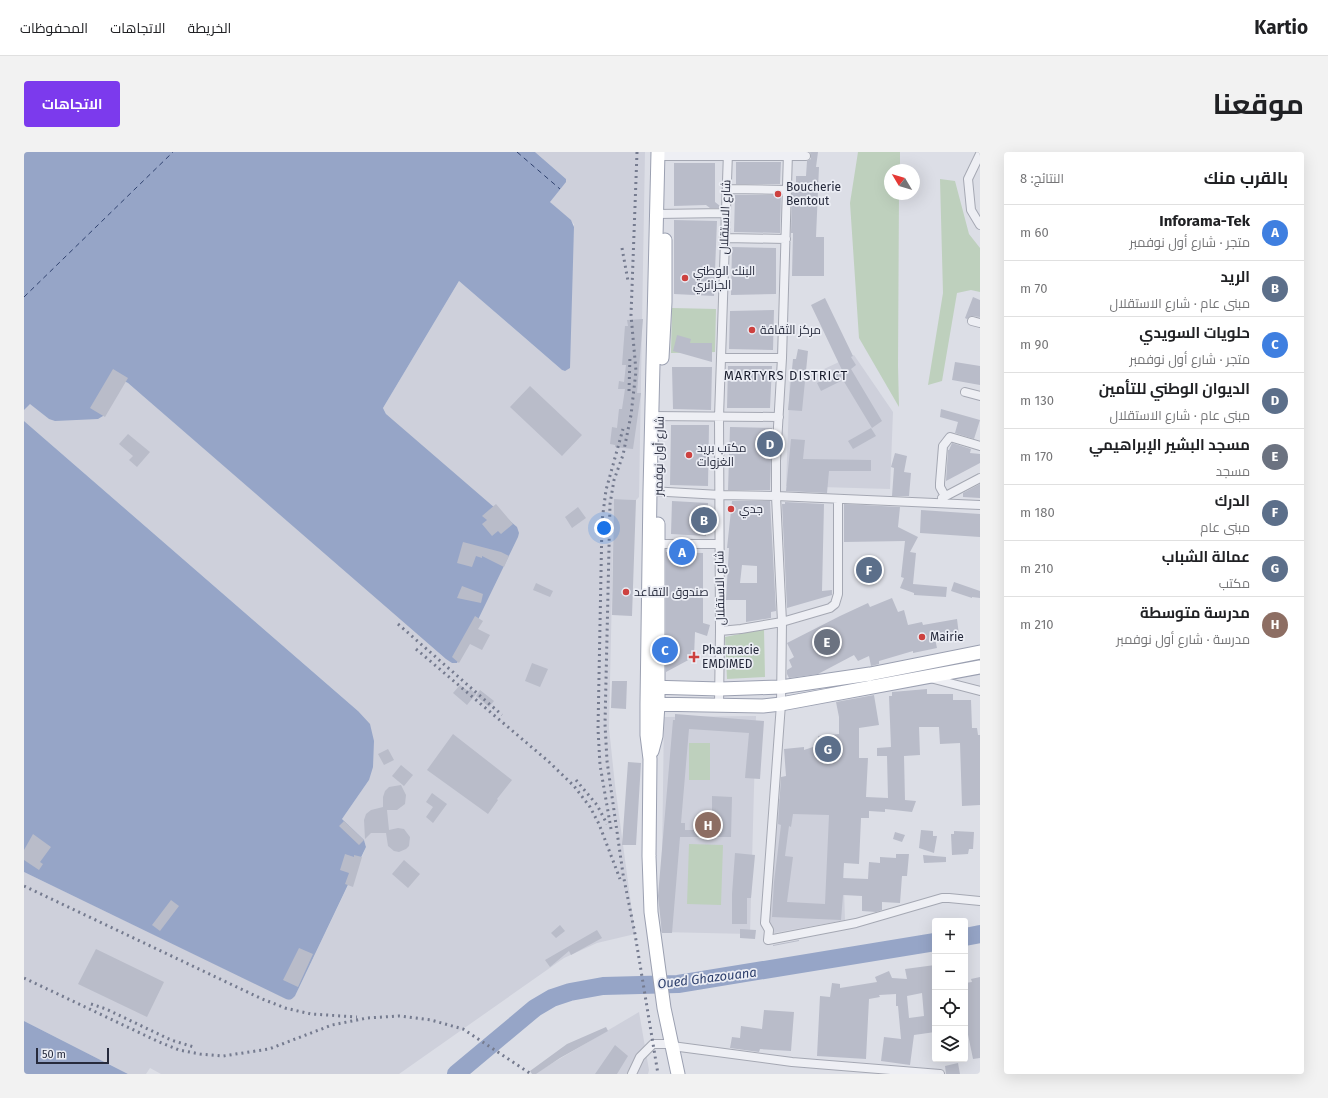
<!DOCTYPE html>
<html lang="ar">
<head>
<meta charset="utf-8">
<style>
  body { margin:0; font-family:"Fira Sans",Cairo,sans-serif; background:#f2f2f2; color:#202124; direction:rtl }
  .controls { position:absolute; right:12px; bottom:12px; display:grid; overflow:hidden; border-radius:4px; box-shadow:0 4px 16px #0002 }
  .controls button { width:36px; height:36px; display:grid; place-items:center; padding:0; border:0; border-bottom:1px solid #e0e0e0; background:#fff; color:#202124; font:20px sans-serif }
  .compass { position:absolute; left:860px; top:12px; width:36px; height:36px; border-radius:50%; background:#fff; box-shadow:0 4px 16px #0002; rotate:308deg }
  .scale { position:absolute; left:12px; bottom:10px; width:73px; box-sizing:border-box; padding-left:4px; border:2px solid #262a3c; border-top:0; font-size:11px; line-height:14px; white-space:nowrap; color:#262a3c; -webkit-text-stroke:3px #ebedf4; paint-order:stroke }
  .you { position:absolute; left:580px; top:376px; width:14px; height:14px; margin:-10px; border:3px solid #fff; border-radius:50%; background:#1a73e8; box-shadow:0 0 0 6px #1a73e833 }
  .badge { display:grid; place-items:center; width:26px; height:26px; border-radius:50%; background:#7c3aed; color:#fff; font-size:13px; font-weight:700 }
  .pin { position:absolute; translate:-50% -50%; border:2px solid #fff; box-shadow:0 1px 4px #0006 }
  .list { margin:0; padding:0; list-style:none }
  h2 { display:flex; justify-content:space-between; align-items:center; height:52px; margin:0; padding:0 16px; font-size:17px }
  h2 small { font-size:13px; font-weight:400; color:#757577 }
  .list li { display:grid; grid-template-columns:26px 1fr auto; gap:12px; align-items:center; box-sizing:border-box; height:56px; padding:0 16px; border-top:1px solid #e0e0e0 }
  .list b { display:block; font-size:15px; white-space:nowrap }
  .list p { margin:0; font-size:13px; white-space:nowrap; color:#757577 }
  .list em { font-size:13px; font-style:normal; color:#757577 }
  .icon { flex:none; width:22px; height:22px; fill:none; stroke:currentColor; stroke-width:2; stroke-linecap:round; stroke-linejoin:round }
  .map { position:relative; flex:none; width:956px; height:922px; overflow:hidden; direction:ltr; border-radius:4px }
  header { display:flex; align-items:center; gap:24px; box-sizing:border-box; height:56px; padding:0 20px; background:#fff; border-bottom:1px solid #e0e0e0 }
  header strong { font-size:19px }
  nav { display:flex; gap:22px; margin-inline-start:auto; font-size:14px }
  .intro { display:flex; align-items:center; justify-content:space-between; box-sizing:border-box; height:96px; padding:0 24px }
  h1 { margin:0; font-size:28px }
  .button { padding:10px 18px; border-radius:4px; background:#7c3aed; color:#fff; font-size:14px; font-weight:700 }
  main { display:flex; gap:24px; padding:0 24px }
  aside { flex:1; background:#fff; border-radius:4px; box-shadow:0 4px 16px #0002 }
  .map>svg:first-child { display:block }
  .built { fill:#ced0db }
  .green { fill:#bed0bd }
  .water { fill:#96a5c7 }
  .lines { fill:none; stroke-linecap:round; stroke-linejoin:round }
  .river { stroke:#96a5c7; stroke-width:18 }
  .ferry { stroke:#30426f; stroke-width:1; stroke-dasharray:5 4; stroke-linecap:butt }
  .building { fill:#b9bcc9; fill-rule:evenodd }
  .minor-casing { stroke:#a5a8b3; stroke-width:10 }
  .primary-casing { stroke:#9ba0b1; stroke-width:15 }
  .minor { stroke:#eeeff4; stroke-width:8 }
  .primary { stroke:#fff; stroke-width:13 }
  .rail { stroke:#757b8f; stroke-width:3; stroke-dasharray:2 4; stroke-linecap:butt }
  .poi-dot { fill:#cd413f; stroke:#ebedf4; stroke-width:1.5 }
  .labels { text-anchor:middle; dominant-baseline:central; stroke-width:3.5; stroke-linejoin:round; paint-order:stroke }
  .poi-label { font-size:12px; fill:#262a3c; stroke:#ebedf4; text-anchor:start }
  .street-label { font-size:12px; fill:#262a3c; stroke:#ebedf4 }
  .neighbourhood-label { font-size:13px; letter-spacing:1px; fill:#181c2c; stroke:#ebedf4 }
  .water-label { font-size:13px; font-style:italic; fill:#30426f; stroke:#ebedf4 }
</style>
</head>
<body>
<header>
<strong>Kartio</strong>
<nav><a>الخريطة</a><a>الاتجاهات</a><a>المحفوظات</a></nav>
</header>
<div class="intro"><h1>موقعنا</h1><a class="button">الاتجاهات</a></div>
<main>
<aside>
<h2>بالقرب منك<small>النتائج: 8</small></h2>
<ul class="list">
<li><span class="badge" style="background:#3f7fe0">A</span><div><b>Inforama-Tek</b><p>متجر · شارع أول نوفمبر</p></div><em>60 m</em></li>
<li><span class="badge" style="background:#5c6f8a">B</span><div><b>الريد</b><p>مبنى عام · شارع الاستقلال</p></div><em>70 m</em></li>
<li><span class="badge" style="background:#3f7fe0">C</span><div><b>حلويات السويدي</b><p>متجر · شارع أول نوفمبر</p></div><em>90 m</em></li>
<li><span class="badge" style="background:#5c6f8a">D</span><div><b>الديوان الوطني للتأمين</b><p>مبنى عام · شارع الاستقلال</p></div><em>130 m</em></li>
<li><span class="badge" style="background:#6b7280">E</span><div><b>مسجد البشير الإبراهيمي</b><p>مسجد</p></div><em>170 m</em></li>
<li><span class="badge" style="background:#5c6f8a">F</span><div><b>الدرك</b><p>مبنى عام</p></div><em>180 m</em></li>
<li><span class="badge" style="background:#5c6f8a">G</span><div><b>عمالة الشباب</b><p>مكتب</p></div><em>210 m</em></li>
<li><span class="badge" style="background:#8d6e63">H</span><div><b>مدرسة متوسطة</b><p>مدرسة · شارع أول نوفمبر</p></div><em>210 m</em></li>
</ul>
</aside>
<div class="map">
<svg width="956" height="922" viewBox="0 0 956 922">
  <rect width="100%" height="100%" fill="#dcdee6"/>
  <path class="built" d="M511,0H621L615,345L612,348L590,347L585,576L591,633L611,782L573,791L540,806L375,922H137L126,916L122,922H104L0,869V720L265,848L271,844L340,700L342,695L340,688L318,667L345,628L334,559L0,269V258L6,251L25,267L100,229L104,231L428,511L362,262L359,256L435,129L538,218L541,219L550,72L526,50L542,27Z
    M830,203L869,260L866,337L762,334L766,222L785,224Z
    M732,564L726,782L637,780L640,565Z
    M817,646L821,768L745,782L752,647Z
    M615,860L625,918L624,922H510Z"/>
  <path class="green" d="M834,0H876V18H866V42H875L874,214L875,255L835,186L826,51Z
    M916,27L931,29L945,82L956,96V140L947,138L933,141L918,229L904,233L919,141Z
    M648,156L692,157L691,200L647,201Z
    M740,477L741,525L703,527L701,485Z
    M665,591H686V628H665Z
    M665,692L699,693L697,753L663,752Z"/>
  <path class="water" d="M0,0H511L542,27V30L526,50L547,68L550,75L546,216L541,219L538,218L435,129L359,256L362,262L493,375L495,381L494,385L433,511H428L422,507L104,231L100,229L95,232L79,264L74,267L31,269L25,267L6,252L0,258Z
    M0,269L334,559L346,572L350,589L349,615L345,628L318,667L340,688L342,695L271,844C268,847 266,849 262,847L0,720Z
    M0,869L104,922H0Z"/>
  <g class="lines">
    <path class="river" d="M941,785L956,782
      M432,922L511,856L528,846L546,840L579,834L654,832L911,790"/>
    <path class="ferry" d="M493,0L536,37
      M0,145L149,0"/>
  </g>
  <path class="building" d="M786,0H794L792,15H795L792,85H800V124H768L769,81H767L768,40L772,41V24H782L783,9L787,7V4Z
    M712,10H757L756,32H712Z
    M650,11H691V50L696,54L695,56H686L682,53L650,54Z
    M711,43H757L756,81L710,80Z
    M650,68L693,69L690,144L650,142Z
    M708,95L752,96V142L707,143Z
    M949,145L956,148V165L947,164L943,167L941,166Z
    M801,146L829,204L827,205L832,213L827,217L858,269L848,276L819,228L797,239L793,231L818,218L787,153Z
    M750,158L749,198L705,197L706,159Z
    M619,167L613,241H617L609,297L591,295V293L586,292L588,275L593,276L595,257H598L601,237H594L595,229L600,230L602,213H598L601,174H604L603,168Z
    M653,183L667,187L666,191H688V210L649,199Z
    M774,197L784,199L778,259L764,258L769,207H772Z
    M931,210L956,214V233L928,228Z
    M704,214H748L746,256H703Z
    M648,215H688L687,258L649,257Z
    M89,217L104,226L81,265L66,256Z
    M506,234L558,283L538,304L486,255Z
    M917,257L956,268L950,287L931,281L934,270L916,265Z
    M647,273H685L684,334L646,333Z
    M706,275L748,276L746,338H704Z
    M847,276L852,284L829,297L824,289Z
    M104,282L126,300L113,315L105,308L109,304L95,292Z
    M767,287L781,288L779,307L847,308V319H805L803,341L762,339Z
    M928,291L947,297L946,301L956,302V311L922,329L924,298H925Z
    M871,301L883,304L880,320L887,321L885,344H868L870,316L867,315Z
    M956,332V346L939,345V341Z
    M590,347L612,348L608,464L588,463Z
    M648,349L684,351L682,384L647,382Z
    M708,349H746L752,459L747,460V466L722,470V448H702L705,396H703ZM718,413L733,414V431H716Z
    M761,350L800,352L798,439L808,438V443L763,456L758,352H761Z
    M472,352L489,372L477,382L474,379L468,384L458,372L463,368L458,364Z
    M820,352L876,355L874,375L894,385L886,400L892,401L889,432L923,435L922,445L890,443V441L876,436L880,426L877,425L881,389L820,390Z
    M554,355L562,366L548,376L541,365Z
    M897,358L956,362V385L896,381Z
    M439,390L477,400L485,404L480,415L458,404V406L452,404L448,415L433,411Z
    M642,400L679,401V471L686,473L683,484L671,480L670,505L642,520Z
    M930,430L956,439V446L948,445V446L927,439Z
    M512,431L529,439L526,445L509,438Z
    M438,434L459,442L457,451L433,446Z
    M868,446L874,460L880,458L884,473L898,470L899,473L933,467L935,483L911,487L913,496L889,501V499L855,509V512L847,514L845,504L834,509L830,503L794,522L765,526L763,522V518L768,515L765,508L770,505L763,491L816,464L844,451L846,455Z
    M451,464L459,469L454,477L466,483L458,498L446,492L435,511L428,505Z
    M508,511L524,517L516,535L501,529Z
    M588,529H603L602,557L587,556Z
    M436,533L444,539L446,537L452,542L443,553L429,541Z
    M903,537V542H929V548H947L948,576H953L954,583H956V653L938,654L936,591L916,592L915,575H895L896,603L880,604L881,648L892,649L888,660L861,657V660L845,659V666H837L835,712L820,711L819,726L844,727L845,710L856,711V705L872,706V702H885L883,724H878L876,751L858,750V758L852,760L838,759V744L819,743L817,768L748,765L750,730L757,673L754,672L757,625L762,624L760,597L780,595V598L795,593L794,584L815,582V565L812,550L850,543L855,573L835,576V606H844L842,645L864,646L863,604H853V596L867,595L865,544H868V540ZM769,662L805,663L801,752L763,750L769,705L761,704L765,674L767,675Z
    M456,538L470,549L465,555L452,544Z
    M651,562L740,569L736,627L721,626L725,581L665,577L657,671H661V678H688V644L708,645L707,685H656L648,781H638L634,744L649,568H651Z
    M429,582L488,628L473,647L474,648L464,662L403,618Z
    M364,597L370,608L360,613L354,602Z
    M604,610L617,611L612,693H598Z
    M377,613L389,623L380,634L368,624Z
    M377,633L382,643L381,652L373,658H363L365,678L374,676L380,677L386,685L385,694L382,697L375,700L370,699L364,694L362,681H347L341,687L340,668L342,662L347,658L359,655V645L361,639L365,635Z
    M408,641L423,652L409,671L402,665L409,655L402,650Z
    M320,669L340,688L335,693L315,674Z
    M897,678L909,679V684H913L910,701L895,696Z
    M930,679L950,680L949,697H945L944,702L928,703L927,682H930Z
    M871,680L881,683L878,690L869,687Z
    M9,682L27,695L16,710L19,712L15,718L0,708V698Z
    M711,701L731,703L727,746H723V772H708V742Z
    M321,702L330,705V703L338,705L329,735L321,732L325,721L316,718Z
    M899,703L922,705V710L900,711Z
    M380,708L396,722L384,736L368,722Z
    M147,748L155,754L136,779L128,773Z
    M536,773L541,779L532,786L527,781Z
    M716,777L732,778L731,787L716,786Z
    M573,778L578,786L547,803L545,799L526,815L521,808Z
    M775,788V789L749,794V793Z
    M275,796L289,802L274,835L259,828Z
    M72,797L140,830L123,865L54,832Z
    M911,813V839L908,840L911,880L890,883L886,913L857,909L860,885L877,887L874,854H872V842L855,843L856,845L845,847L842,907L793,904L796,844L806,845L808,831L816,832V836L853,830L851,825L865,819L868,826L883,827L881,817ZM898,841L900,864L885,866L883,844Z
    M956,825V906L949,907L941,868V831L948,830L947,827Z
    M740,858L770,860L767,899L736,897L735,900L706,896L708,885L716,886L717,874L738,877Z
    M582,875L584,879L536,906L512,922H508L506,919L543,892Z
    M591,893L604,904L593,922H571Z
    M934,911L936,922H922L921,914Z"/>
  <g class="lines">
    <g class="minor-casing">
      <path id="minor" d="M764,0L758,206L752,309V344L758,470L757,552L741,771L745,778L744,788L832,771L918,746H925L956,749
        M956,2L944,27L947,58L956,73
        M634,4H782
        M703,37L763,38
        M633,62L701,61
        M701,86L762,87
        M948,169L956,171
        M697,206H758
        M941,240L956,244
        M628,264L755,265
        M626,339L696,343L752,344L956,353
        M921,344L916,335V331L919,294L926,285L956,294
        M918,346L956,326
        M635,392H695
        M696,479L717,477L758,470L806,456L811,452L814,442V348
        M906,526L956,539
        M695,552L696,479L695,265L704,0
        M648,894L768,910L916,922
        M608,922L616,905L629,892H648"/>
    </g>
    <g class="primary-casing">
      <path id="primary" d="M634,0L626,339L623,552V583L626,607L625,704L627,760L640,856L654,922
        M638,206L641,150V88
        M625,535L696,537L757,535L846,522L956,500
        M625,552L739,554L757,552L956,515
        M628,599L632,584L634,552V372"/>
    </g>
    <use href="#minor" class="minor"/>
    <use href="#primary" class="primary"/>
    <path class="rail" d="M613,0L607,163L612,219L607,263L599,303L590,328L586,352L581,572L583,609L599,722L611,782L634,922
      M598,96L604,129
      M605,239L606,203
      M374,472L478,563
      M392,497L524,609L550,634L566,655L575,672L596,727
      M552,628L573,653L583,672
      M587,677L576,613L574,577L578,369L582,338L599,277
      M0,734L236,846L261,856L287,862L333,865
      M0,826L133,889L155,898L176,902L199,904L245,897L308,873L343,866L375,864L407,868L439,877L507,922
      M67,852L82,857L147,888L170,895"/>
  </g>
  <g class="poi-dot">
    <circle cx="754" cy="42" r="4"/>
    <circle cx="661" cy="126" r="4"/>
    <circle cx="728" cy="178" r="4"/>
    <circle cx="665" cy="303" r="4"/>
    <circle cx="707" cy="357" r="4"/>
    <circle cx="602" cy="440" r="4"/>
    <circle cx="898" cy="485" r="4"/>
    <path d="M668 499h4v4h4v4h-4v4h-4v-4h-4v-4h4z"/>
  </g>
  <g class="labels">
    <g class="poi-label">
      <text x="762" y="35">Boucherie<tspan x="762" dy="14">Bentout</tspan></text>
      <text x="669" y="119">البنك الوطني<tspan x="669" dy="14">الجزائري</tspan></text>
      <text x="736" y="178">مركز الثقافة</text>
      <text x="673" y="296">مكتب بريد<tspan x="673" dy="14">الغزوات</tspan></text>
      <text x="715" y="357">جدي</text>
      <text x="610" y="440">صندوق التقاعد</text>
      <text x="906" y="485">Mairie</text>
      <text x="678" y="498">Pharmacie<tspan x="678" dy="14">EMDIMED</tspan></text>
    </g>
    <g class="street-label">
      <text transform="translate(701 65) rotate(-88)">شارع الاستقلال</text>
      <text transform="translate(635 304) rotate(-89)">شارع أول نوفمبر</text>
      <text transform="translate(696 436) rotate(-91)">شارع الاستقلال</text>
    </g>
    <g class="neighbourhood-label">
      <text x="762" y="223">MARTYRS DISTRICT</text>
    </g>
    <g class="water-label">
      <text transform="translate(683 826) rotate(-7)">Oued Ghazouana</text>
    </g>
  </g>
</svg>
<div class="controls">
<button>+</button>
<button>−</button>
<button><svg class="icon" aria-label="locate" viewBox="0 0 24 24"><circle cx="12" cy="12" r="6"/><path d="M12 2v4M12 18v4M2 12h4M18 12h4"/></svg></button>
<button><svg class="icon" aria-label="layers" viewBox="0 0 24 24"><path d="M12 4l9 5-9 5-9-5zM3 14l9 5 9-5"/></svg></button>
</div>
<svg class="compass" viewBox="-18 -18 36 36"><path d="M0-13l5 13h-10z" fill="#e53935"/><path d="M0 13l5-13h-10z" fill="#757577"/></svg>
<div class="scale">50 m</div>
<div class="you"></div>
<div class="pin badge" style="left:658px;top:400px;background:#3f7fe0">A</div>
<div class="pin badge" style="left:680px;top:368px;background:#5c6f8a">B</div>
<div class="pin badge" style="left:641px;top:498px;background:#3f7fe0">C</div>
<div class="pin badge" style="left:746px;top:292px;background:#5c6f8a">D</div>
<div class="pin badge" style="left:803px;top:490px;background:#6b7280">E</div>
<div class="pin badge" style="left:845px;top:418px;background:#5c6f8a">F</div>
<div class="pin badge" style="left:804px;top:597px;background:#5c6f8a">G</div>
<div class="pin badge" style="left:684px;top:673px;background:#8d6e63">H</div>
</div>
</main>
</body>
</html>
